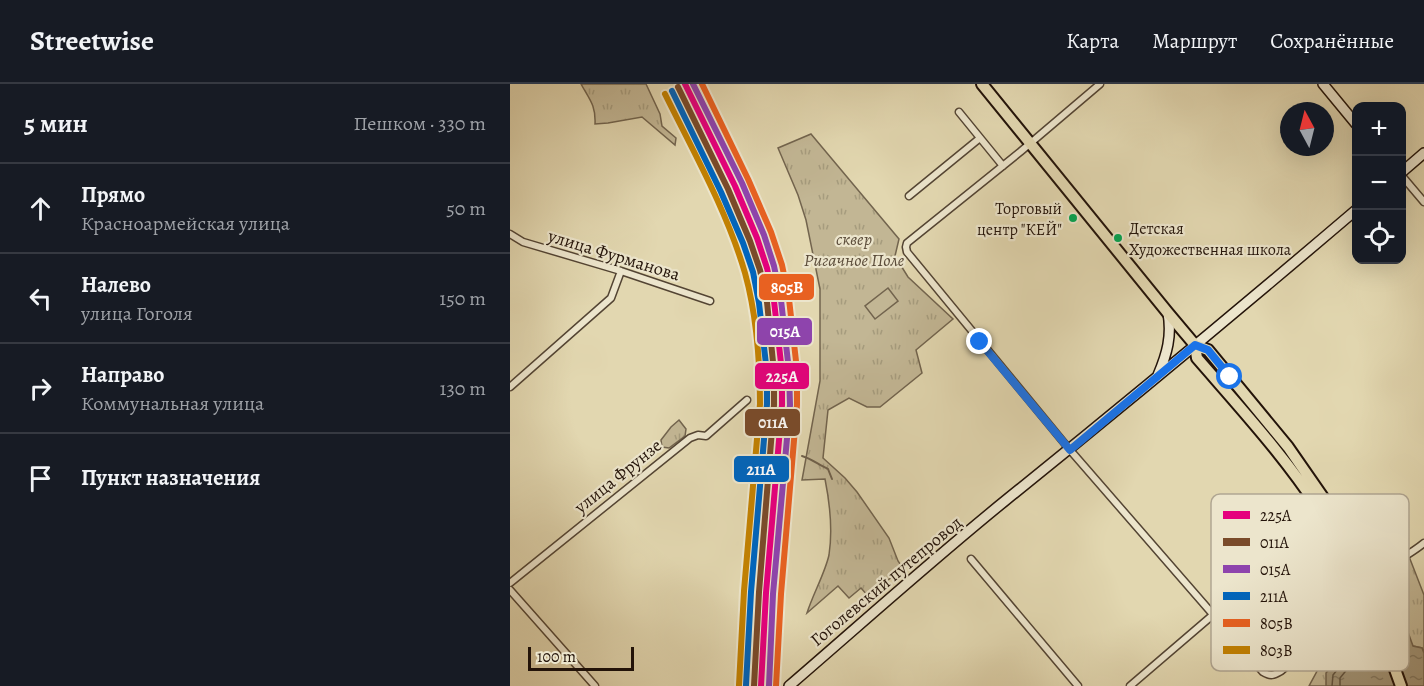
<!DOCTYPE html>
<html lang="ru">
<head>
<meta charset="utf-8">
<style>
  body { margin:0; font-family:Alegreya,serif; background:#242831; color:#f1f3f6 }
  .controls { position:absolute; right:18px; top:18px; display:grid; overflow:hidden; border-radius:12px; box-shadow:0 6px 24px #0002 }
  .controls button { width:54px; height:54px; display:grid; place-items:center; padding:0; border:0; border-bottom:2px solid #363941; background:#171b24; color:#f1f3f6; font:30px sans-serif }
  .compass { position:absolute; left:770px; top:18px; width:54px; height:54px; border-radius:50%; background:#171b24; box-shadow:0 6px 24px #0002; rotate:353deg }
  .scale { position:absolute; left:18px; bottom:15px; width:106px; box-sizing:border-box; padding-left:6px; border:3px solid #231309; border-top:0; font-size:16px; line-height:21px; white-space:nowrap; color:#231309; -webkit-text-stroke:4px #ece5cc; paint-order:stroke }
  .stop { position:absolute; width:18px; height:18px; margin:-14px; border:4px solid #1a73e8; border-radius:50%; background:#fff }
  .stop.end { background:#1a73e8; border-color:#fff; box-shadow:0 2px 6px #0008 }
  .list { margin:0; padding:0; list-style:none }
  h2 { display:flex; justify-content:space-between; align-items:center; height:78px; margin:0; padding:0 24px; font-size:26px }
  h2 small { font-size:20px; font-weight:400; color:#9ea1a6 }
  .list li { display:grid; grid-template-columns:39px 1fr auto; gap:18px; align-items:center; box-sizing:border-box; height:90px; padding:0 24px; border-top:2px solid #363941 }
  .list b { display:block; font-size:22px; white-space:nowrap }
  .list p { margin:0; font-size:20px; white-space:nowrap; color:#9ea1a6 }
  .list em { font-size:20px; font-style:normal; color:#9ea1a6 }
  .icon { flex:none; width:33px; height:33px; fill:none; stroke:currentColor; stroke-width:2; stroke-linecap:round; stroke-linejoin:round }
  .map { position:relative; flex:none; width:914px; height:602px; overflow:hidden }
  header { display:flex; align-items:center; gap:36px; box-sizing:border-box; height:84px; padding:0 30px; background:#171b24; border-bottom:2px solid #363941 }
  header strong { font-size:28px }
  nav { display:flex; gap:33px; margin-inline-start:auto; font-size:21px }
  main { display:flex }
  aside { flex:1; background:#171b24 }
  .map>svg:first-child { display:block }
  .grass { fill:url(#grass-tufts); stroke:#72644e; stroke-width:1.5 }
  .pitch { fill:#c2b694; stroke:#72644e; stroke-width:1.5 }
  .water { fill:url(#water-ripples); stroke:#6f604b; stroke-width:1.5 }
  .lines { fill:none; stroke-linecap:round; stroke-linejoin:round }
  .shore { stroke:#625440; stroke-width:1.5 }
  .stream { stroke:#6f604b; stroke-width:2 }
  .street-casing { stroke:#534433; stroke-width:9 }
  .secondary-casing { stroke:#231309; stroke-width:12 }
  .primary-casing { stroke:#231309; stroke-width:14 }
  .street { stroke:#ece5cc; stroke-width:6 }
  .secondary { stroke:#ece5cc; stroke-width:9 }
  .primary { stroke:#e2d7b0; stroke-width:10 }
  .rail-1-casing { stroke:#ece5cc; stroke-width:10 }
  .rail-2-casing { stroke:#ece5cc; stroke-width:10 }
  .rail-3-casing { stroke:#ece5cc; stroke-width:10 }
  .rail-4-casing { stroke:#ece5cc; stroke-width:10 }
  .rail-5-casing { stroke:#ece5cc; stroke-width:10 }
  .rail-6-casing { stroke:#ece5cc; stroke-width:10 }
  .rail-1 { stroke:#e5007d; stroke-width:6 }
  .rail-2 { stroke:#7a4b2a; stroke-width:6 }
  .rail-3 { stroke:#8e44ad; stroke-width:6 }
  .rail-4 { stroke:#0065bd; stroke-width:6 }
  .rail-5 { stroke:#e86121; stroke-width:6 }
  .rail-6 { stroke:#c28102; stroke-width:6 }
  .route { stroke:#1a73e8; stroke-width:8 }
  .bus-dot { fill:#00a651; stroke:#ece5cc; stroke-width:2 }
  .labels { text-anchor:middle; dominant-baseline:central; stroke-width:4.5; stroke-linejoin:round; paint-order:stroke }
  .bus-label { font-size:16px; fill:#231309; stroke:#ece5cc; text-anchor:end }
  .park-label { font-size:18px; font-style:italic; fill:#5b4c3a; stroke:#ece5cc }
  .street-label { font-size:18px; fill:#231309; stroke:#ece5cc }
  .key { fill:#ece5cc; stroke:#b0a692; stroke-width:1.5 }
  .key-label { font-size:16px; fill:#231309 }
  .line-badge { stroke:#ece5cc; stroke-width:2 }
  .badge-label { font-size:16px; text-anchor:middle; font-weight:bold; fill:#fff }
</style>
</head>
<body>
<header>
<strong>Streetwise</strong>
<nav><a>Карта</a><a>Маршрут</a><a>Сохранённые</a></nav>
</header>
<main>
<aside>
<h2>5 мин<small>Пешком · 330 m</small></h2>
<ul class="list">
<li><svg class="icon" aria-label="ahead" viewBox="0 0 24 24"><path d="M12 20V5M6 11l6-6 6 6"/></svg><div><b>Прямо</b><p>Красноармейская улица</p></div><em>50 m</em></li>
<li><svg class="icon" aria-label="left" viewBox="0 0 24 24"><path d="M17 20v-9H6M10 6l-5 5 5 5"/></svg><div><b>Налево</b><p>улица Гоголя</p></div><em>150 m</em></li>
<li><svg class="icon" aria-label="right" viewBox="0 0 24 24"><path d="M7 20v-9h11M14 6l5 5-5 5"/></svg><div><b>Направо</b><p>Коммунальная улица</p></div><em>130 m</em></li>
<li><svg class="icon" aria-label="arrive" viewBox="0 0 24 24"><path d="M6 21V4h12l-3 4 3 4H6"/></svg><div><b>Пункт назначения</b></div></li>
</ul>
</aside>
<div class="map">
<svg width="914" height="602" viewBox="0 0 914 602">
  <defs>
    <pattern id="grass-tufts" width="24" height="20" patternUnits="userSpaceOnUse" patternTransform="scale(1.5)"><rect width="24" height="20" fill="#c2b694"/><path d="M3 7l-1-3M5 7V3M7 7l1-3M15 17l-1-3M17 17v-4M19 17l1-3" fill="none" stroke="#a69c7e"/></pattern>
    <pattern id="water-ripples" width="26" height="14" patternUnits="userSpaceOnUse" patternTransform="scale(1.5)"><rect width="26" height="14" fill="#a19477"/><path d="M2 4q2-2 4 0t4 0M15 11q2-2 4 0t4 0" fill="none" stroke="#837860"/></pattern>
  </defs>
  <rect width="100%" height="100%" fill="#e2d7b0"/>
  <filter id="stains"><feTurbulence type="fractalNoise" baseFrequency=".00333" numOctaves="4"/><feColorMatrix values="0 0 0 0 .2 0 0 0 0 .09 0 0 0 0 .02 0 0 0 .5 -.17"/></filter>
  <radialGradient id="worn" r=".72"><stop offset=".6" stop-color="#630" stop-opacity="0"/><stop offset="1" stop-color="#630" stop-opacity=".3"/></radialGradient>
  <path class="grass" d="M71,0H136L150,30L152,42L166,54L165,61L132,33L98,39L85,40C86,21 79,15 71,0Z
    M301,50L389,155L385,172L398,193L443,235L406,266L412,289L370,323H357L339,314L318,326L313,374L335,394L347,408L379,454L388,477L393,484L358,512L351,504L339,514L328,502L297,529C303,510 315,489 319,471C323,445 320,420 315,395L292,396L310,297V205L296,136L288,111L268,64Z
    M169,336L176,345L175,352L159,364L152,363L151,356L161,343Z
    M900,475L914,511V569L912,564L903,562L892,545H887L867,489Z
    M845,517L861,557L817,602H799Z"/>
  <path class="pitch" d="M378,204L388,217L365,235L355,222Z"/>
  <path class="water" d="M892,545L898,548L903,562L912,564L914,569V602H816V589L839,561L854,554L861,556Z"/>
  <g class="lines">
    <path class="shore" d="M822,602L823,591L843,566L854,561L861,562L869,560
      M830,602V594L848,572L854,569L863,570L871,567"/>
    <path class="stream" d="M292,372C300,374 309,381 318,385L322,395"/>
    <g class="street-casing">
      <path id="street" d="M590,0L510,68L397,159L396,163L397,168L560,366L753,588C761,593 764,591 771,587L809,554L849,502
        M449,28L493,82
        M892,92L914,118
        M399,112L470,54
        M0,150L13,158L111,187L200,217
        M0,303L101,214L111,187
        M461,475L568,602
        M0,499L180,354L188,351L196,352L237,316
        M858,499C874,482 896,474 914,459
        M0,506L85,602
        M620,602L704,530"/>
    </g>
    <g class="secondary-casing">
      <path id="secondary" d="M813,0L846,40
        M892,88L914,69
        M648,291C657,270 662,252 658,229
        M279,602C351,540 422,476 496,416C614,321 731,224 846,126"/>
    </g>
    <g class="primary-casing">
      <path id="primary" d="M472,0L658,229L685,261L698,266L778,363L828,435L843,464L858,499L861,519L891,602
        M685,261L687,274C733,327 781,379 818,439C833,464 841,493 859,516"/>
    </g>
    <use href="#street" class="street"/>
    <use href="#secondary" class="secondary"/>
    <use href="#primary" class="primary"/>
    <g class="rail-1-casing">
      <path id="rail-1" d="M175,0L225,102L247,154L257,184L264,217L272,288V321L256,509L251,602"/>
    </g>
    <g class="rail-2-casing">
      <path id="rail-2" d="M168,3L218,105L240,157L250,186L257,218L264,288V321L249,508L244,602"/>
    </g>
    <g class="rail-3-casing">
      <path id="rail-3" d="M183,0L232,99L254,151L264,182L271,216L279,287L280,321L263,510L259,602"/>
    </g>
    <g class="rail-4-casing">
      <path id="rail-4" d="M162,7L211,108L233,159L243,188L249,219L257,289V320L241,508L236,601"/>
    </g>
    <g class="rail-5-casing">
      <path id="rail-5" d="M192,0L238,95L261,148L272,181L279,215L287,286V321L271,510L266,602"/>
    </g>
    <g class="rail-6-casing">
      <path id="rail-6" d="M155,10C183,67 217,127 235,189C246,229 250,279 250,320L234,507L229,601"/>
    </g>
    <use href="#rail-1" class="rail-1"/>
    <use href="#rail-2" class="rail-2"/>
    <use href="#rail-3" class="rail-3"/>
    <use href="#rail-4" class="rail-4"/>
    <use href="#rail-5" class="rail-5"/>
    <use href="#rail-6" class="rail-6"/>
  </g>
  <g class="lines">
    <path class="route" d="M470,258L560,366L685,261L698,266L720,293"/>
  </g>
  <g class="bus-dot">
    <circle cx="563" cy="134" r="5"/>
    <circle cx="608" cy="154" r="5"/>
  </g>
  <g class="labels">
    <g class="bus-label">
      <text x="552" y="125">Торговый<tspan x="552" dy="21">центр "КЕЙ"</tspan></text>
      <text x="619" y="145" text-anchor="start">Детская<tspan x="619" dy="21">Художественная школа</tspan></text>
    </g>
    <g class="park-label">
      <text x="344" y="155">сквер<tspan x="344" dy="21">Ригачное Поле</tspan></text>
    </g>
    <g class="street-label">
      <text transform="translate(104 171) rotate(17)">улица Фурманова</text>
      <text transform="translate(108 392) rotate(-39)">улица Фрунзе</text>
      <text transform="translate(376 497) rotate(-40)">Гоголевский путепровод</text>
    </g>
  </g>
  <rect x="701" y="410" width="198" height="177" rx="9" class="key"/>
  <rect x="713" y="427" width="27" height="8" fill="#e5007d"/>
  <rect x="713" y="454" width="27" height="8" fill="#7a4b2a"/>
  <rect x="713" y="481" width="27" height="8" fill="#8e44ad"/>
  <rect x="713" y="508" width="27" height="8" fill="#0065bd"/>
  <rect x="713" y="535" width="27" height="8" fill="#e86121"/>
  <rect x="713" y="562" width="27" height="8" fill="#c28102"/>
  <g class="key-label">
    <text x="750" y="437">225А</text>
    <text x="750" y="464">011А</text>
    <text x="750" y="491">015А</text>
    <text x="750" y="518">211А</text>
    <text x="750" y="545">805В</text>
    <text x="750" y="572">803В</text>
  </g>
  <g class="line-badge">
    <rect x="248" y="189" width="57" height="28" rx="6" fill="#e86121"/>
    <rect x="246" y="233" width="57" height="29" rx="6" fill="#8e44ad"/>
    <rect x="244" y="278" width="56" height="28" rx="6" fill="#e5007d"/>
    <rect x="234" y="324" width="57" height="29" rx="6" fill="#7a4b2a"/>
    <rect x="223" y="371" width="57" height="28" rx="6" fill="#0065bd"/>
  </g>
  <g class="badge-label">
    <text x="277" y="209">805В</text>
    <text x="275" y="253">015А</text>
    <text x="272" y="298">225А</text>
    <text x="263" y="344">011А</text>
    <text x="251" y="391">211А</text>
  </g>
  <rect width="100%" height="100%" filter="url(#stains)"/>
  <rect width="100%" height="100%" fill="url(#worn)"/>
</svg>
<div class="controls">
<button>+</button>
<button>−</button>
<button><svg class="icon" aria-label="locate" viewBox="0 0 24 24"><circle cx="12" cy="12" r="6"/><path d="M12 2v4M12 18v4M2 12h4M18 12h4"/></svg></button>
</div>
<svg class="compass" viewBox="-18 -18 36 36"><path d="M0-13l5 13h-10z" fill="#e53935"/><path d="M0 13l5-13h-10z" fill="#9ea1a6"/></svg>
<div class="scale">100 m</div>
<div class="stop" style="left:720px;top:293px"></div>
<div class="stop end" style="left:470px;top:258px"></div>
</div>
</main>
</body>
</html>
